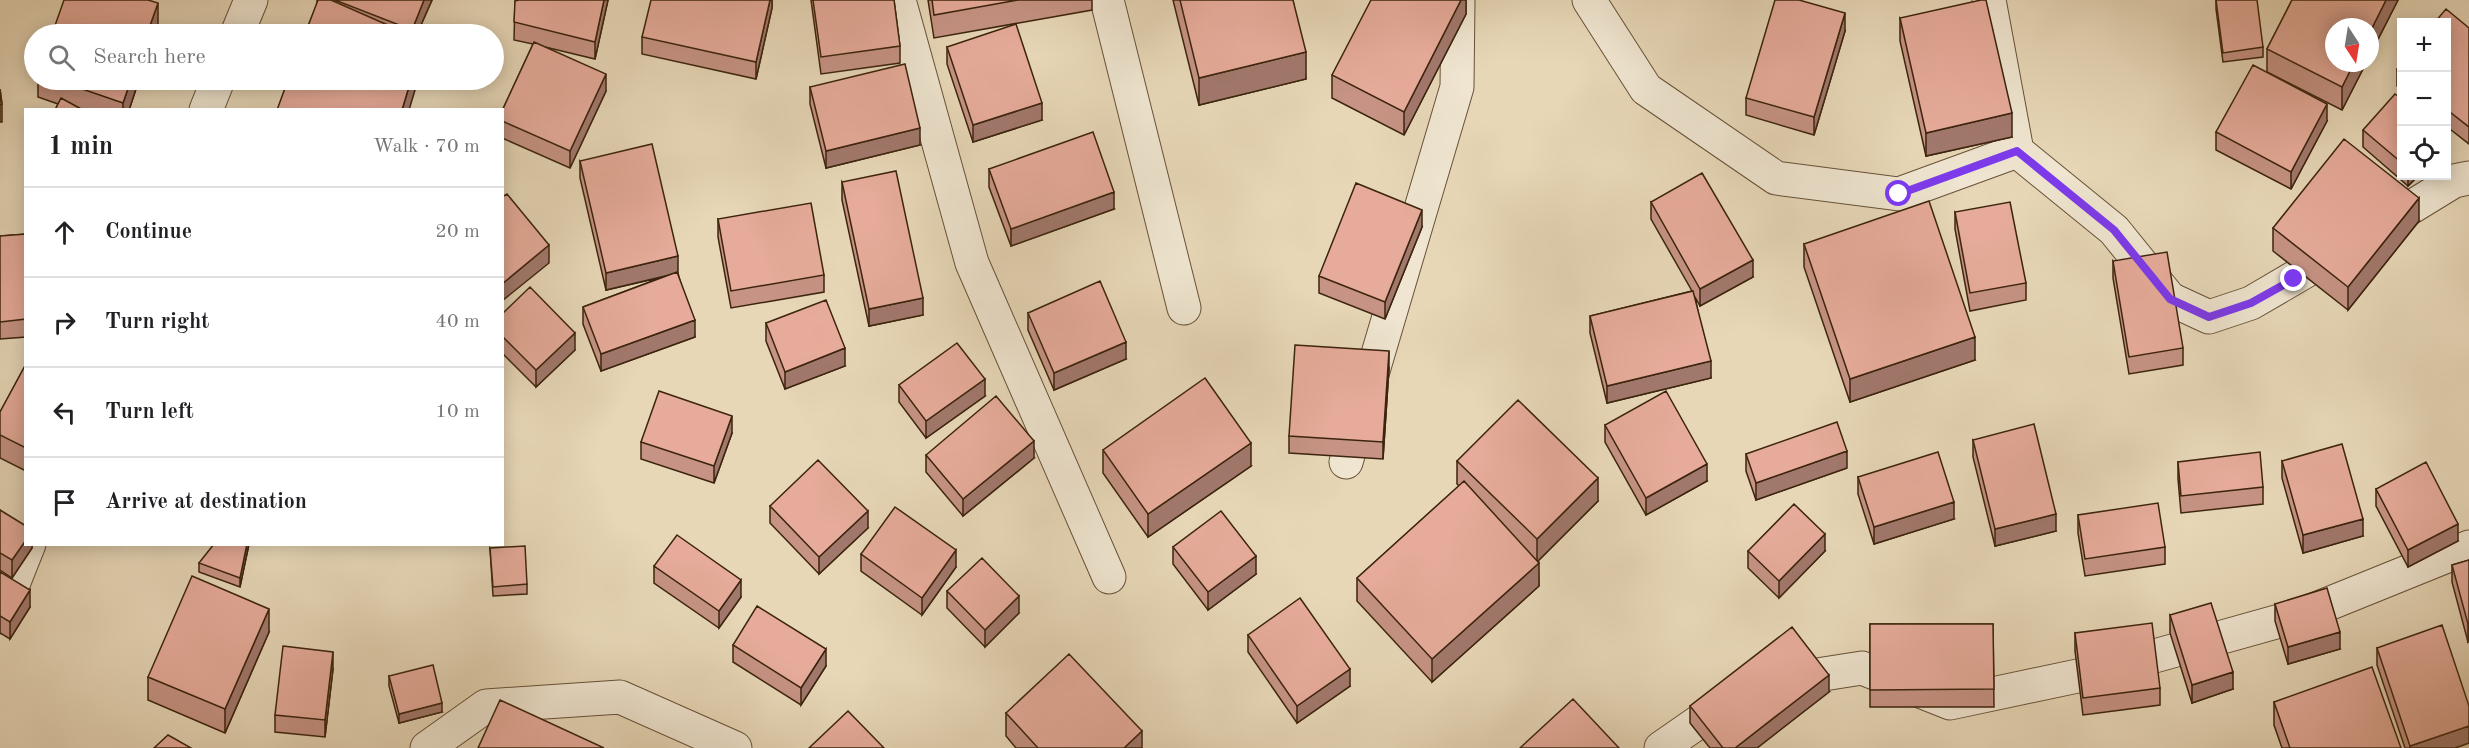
<!DOCTYPE html>
<html lang="en">
<head>
<meta charset="utf-8">
<style>
  body { margin:0; font-family:"Old Standard TT",serif; background:#f6f6f6; color:#202124 }
  .controls { position:absolute; right:18px; top:18px; display:grid; overflow:hidden; border-radius:0px; box-shadow:0 3px 15px #0003 }
  .controls button { width:54px; height:54px; display:grid; place-items:center; padding:0; border:0; border-bottom:2px solid #e0e0e0; background:#fff; color:#202124; font:30px sans-serif }
  .compass { position:absolute; left:2325px; top:18px; width:54px; height:54px; border-radius:50%; background:#fff; box-shadow:0 3px 15px #0003; rotate:168deg }
  .stop { position:absolute; width:18px; height:18px; margin:-14px; border:4px solid #7c3aed; border-radius:50%; background:#fff }
  .stop.end { background:#7c3aed; border-color:#fff; box-shadow:0 2px 6px #0008 }
  .list { margin:0; padding:0; list-style:none }
  h2 { display:flex; justify-content:space-between; align-items:center; height:78px; margin:0; padding:0 24px; font-size:26px }
  h2 small { font-size:20px; font-weight:400; color:#757577 }
  .list li { display:grid; grid-template-columns:39px 1fr auto; gap:18px; align-items:center; box-sizing:border-box; height:90px; padding:0 24px; border-top:2px solid #e0e0e0 }
  .list b { display:block; font-size:22px; white-space:nowrap }
  .list em { font-size:20px; font-style:normal; color:#757577 }
  .icon { flex:none; width:33px; height:33px; fill:none; stroke:currentColor; stroke-width:2; stroke-linecap:round; stroke-linejoin:round }
  .map { position:relative; flex:none; width:2469px; height:748px; overflow:hidden }
  .search { position:absolute; background:#fff; box-shadow:0 3px 15px #0003; left:24px; top:24px; width:480px; height:66px; display:flex; align-items:center; gap:15px; box-sizing:border-box; padding:0 21px; border-radius:33px; color:#757577; font-size:22px }
  .panel { position:absolute; background:#fff; box-shadow:0 3px 15px #0003; left:24px; top:108px; width:480px; height:438px; border-radius:0px }
  .map>svg:first-child { display:block }
  .lines { fill:none; stroke-linecap:round; stroke-linejoin:round }
  .minor-casing { stroke:#675138; stroke-width:35 }
  .minor { stroke:#efe5d0; stroke-width:33 }
  .wall { fill:#c69384; stroke:#3c240e; stroke-width:1.5 }
  .shaded-wall { fill:#a1786c; stroke:#3c240e; stroke-width:1.5 }
  .building { fill:#e6ab9a; stroke:#3c240e; stroke-width:1.5 }
  .route { stroke:#7c3aed; stroke-width:8 }
</style>
</head>
<body>
<div class="map">
<svg width="2469" height="748" viewBox="0 0 2469 748">
  <rect width="100%" height="100%" fill="#e7d7b7"/>
  <filter id="stains"><feTurbulence type="fractalNoise" baseFrequency=".00333" numOctaves="4"/><feColorMatrix values="0 0 0 0 .2 0 0 0 0 .09 0 0 0 0 .02 0 0 0 .5 -.17"/></filter>
  <radialGradient id="worn" r=".72"><stop offset=".6" stop-color="#630" stop-opacity="0"/><stop offset="1" stop-color="#630" stop-opacity=".3"/></radialGradient>
  <g class="lines">
    <g class="minor-casing">
      <path id="minor" d="M899,0L972,263L1109,577
        M1107,0L1184,308
        M1589,0L1646,89L1776,178L1899,194L2017,151
        M1989,0L2017,151L2114,230L2170,299L2209,317L2251,303L2340,251
        M237,34L251,0
        M206,110L218,80
        M2382,225L2454,181L2469,178
        M1346,462L1457,87L1458,0
        M0,617L29,544
        M1785,680L1862,668L1950,703L2101,671L2301,615L2469,547
        M427,748L486,706L620,697L735,748
        M1661,748L1730,700"/>
    </g>
    <use href="#minor" class="minor"/>
  </g>
  <path class="wall" d="M317,0H432L417,34H305L317,4Z
    M519,0H608L595,59L545,47L606,91L570,168L502,138V111L533,44L514,40L515,1Z
    M772,0V8L756,79L642,54V37Z
    M811,0H894L900,46V63L821,74Z
    M928,0H1092V10L934,38Z
    M1173,0H1293L1306,79L1199,105Z
    M1466,0V14L1404,135L1332,98V75Z
    M2216,0L2263,47V57L2223,62L2216,9Z
    M2292,0H2398L2370,55V27L2366,63L2342,110L2267,72V49Z
    M1900,18L2012,137L1926,156L1900,41Z
    M2446,22L2469,28V144L2446,126Z
    M1845,31L1814,135L1746,115V98Z
    M947,47L1042,120L973,142L947,64Z
    M2402,64V89L2397,86V69Z
    M38,80H139L129,110H55L58,104L38,97Z
    M810,87L920,145L826,168L810,104Z
    M0,89L2,104V122H0Z
    M2402,99V176H2418L2408,186L2363,147V130Z
    M2327,121L2291,189L2216,150V132Z
    M580,161L678,273L695,337L601,371L583,324V307L663,277L606,290L580,178Z
    M989,169L1114,209L1011,246L989,187Z
    M842,182L923,315L869,326L842,200Z
    M1651,202L1753,277L1700,306L1695,297L1711,378L1607,403L1590,333V316L1692,291L1651,219Z
    M1955,212L2026,283V300L1970,311L1955,229Z
    M718,219L824,275V292L731,308L718,237Z
    M2419,221L2348,310L2273,251V228Z
    M1422,227L1385,319L1319,293V276Z
    M26,234V337L0,339V236Z
    M1804,244L1975,360L1850,402L1804,267Z
    M2113,261L2183,348V365L2129,374L2113,278Z
    M1028,313L1126,359L1054,390L1028,330Z
    M502,314L575,350L536,387L502,353Z
    M766,323L845,366L785,389L766,341Z
    M26,364V471L0,458V412Z
    M1389,368L1383,459L1289,453V436Z
    M899,385L985,396L926,438L899,402Z
    M1605,425L1707,481L1646,515L1605,442Z
    M732,433L714,483L641,459V442Z
    M1973,440L2056,531L1995,546L1973,457Z
    M1103,450L1251,466L1148,537L1103,473Z
    M1746,454L1847,468L1756,500L1746,471Z
    M926,455L1034,458L963,516L926,472Z
    M1457,461L1598,501L1538,561L1539,586L1432,682L1357,601V578L1459,486L1457,484Z
    M2282,461L2363,536L2303,553L2282,478Z
    M2178,462L2263,487V504L2181,513L2178,479Z
    M1858,477L1954,519L1874,544L1858,494Z
    M2376,489L2458,541L2408,567L2376,506Z
    M770,506L868,528L819,574L770,523Z
    M0,510L32,544V548L12,578L0,570Z
    M2078,515L2165,547V564L2085,576L2078,533Z
    M249,544L240,587L199,572V563Z
    M1173,547L1256,574L1208,610L1173,564Z
    M490,548L527,584V594L493,596Z
    M1748,551H1825L1779,598L1748,568Z
    M861,554L956,567L922,615L861,571Z
    M2469,560V641L2468,642L2452,582V565Z
    M654,566L741,597L719,628L654,583Z
    M0,572L30,607L10,639L0,633Z
    M947,591L1019,613L985,647L947,608Z
    M2275,604L2340,649L2288,664L2275,621Z
    M2170,615L2233,689L2192,703L2170,633Z
    M1870,624H1993L1994,707H1870Z
    M269,632L225,733L148,700V677Z
    M2075,633L2160,688V705L2083,715L2075,651Z
    M1248,635L1350,686L1297,723L1248,652Z
    M733,645L826,666L801,705L733,662Z
    M2377,648L2469,706V743L2455,748H2405L2377,665Z
    M333,669L325,737L275,732V715Z
    M389,676L442,712L399,723L389,686Z
    M1829,692L1757,748H1710L1690,723V706Z
    M2274,702L2401,748H2282L2274,725Z
    M1006,713L1142,748H1016L1006,736Z"/>
  <path class="shaded-wall" d="M424,0H432L417,34H412V30Z
    M604,0H608L595,59V42Z
    M770,0H772V8L756,79V62Z
    M1461,0H1466V14L1404,135V112Z
    M2386,0H2398L2370,55V32Z
    M158,3V26L155,34H147Z
    M1845,13V31L1814,135V117Z
    M1306,52V79L1199,105V78Z
    M2354,63H2366L2342,110V87Z
    M606,74V91L570,168V151Z
    M131,80H139L129,110H123V103Z
    M411,80H418L409,110H402Z
    M1042,103V120L973,142V125Z
    M2327,104V121L2291,189V172Z
    M2012,113V137L1926,156V133Z
    M920,128V145L826,168V151Z
    M2408,176H2418L2408,186Z
    M1114,192V209L1011,246V229Z
    M2419,198V221L2348,310V287Z
    M1422,210V227L1385,319V302Z
    M549,245V263L502,301V284Z
    M678,256V273L606,290V273Z
    M1753,260V277L1700,306V289Z
    M923,298V315L869,326V309Z
    M695,320V337L601,371V354Z
    M575,333V350L536,387V370Z
    M1975,337V360L1850,402V379Z
    M1126,342V359L1054,390V373Z
    M845,348V366L785,389V372Z
    M1389,351V368L1383,459V442Z
    M1711,361V378L1607,403V386Z
    M985,379V396L926,438V421Z
    M732,416V433L714,483V466Z
    M1034,441V458L963,516V499Z
    M1251,443V466L1148,537V514Z
    M1847,451V468L1756,500V483Z
    M1707,464V481L1646,515V498Z
    M1598,478V501L1537,562V539Z
    M1954,502V519L1874,544V527Z
    M868,511V528L819,574V557Z
    M2056,514V531L1995,546V529Z
    M2363,519V536L2303,553V535Z
    M2458,524V541L2408,567V550Z
    M1825,534V551L1779,598V581Z
    M26,540V544H32V548L12,578V560Z
    M247,544H249L240,587V578Z
    M956,550V567L922,615V598Z
    M1256,556V574L1208,610V592Z
    M1539,563V586L1432,682V659Z
    M741,580V597L719,628V611Z
    M30,590V607L10,639V622Z
    M1019,596V613L985,647V630Z
    M269,609V632L225,733V709Z
    M2468,624H2469V641L2468,642Z
    M2340,632V649L2288,664V647Z
    M826,649V666L801,705V688Z
    M333,652V669L325,737V720Z
    M1350,669V686L1297,723V706Z
    M2233,672V689L2192,703V685Z
    M1829,675V692L1757,748H1735Z
    M442,703V712L399,723V714Z
    M2469,726V743L2455,748H2410V746Z
    M1142,731V748H1124Z"/>
  <path class="building" d="M64,0H148L158,3L147,34H52Z
    M318,0H331L408,34H305Z
    M335,0H424L412,30Z
    M519,0H604L595,42L514,22L515,1Z
    M651,0H770L756,62L642,37Z
    M813,0H894L900,46L821,57Z
    M932,0H1018L934,15Z
    M1180,0H1293L1306,52L1199,78Z
    M1371,0H1461L1404,112L1332,75Z
    M1775,0H1799L1845,13L1814,117L1746,98Z
    M1981,0H1986L2012,113L1926,133L1900,18Z
    M2216,0H2257L2263,47L2223,53Z
    M2292,0H2386L2370,32V27H2334V63H2354L2342,87L2267,49Z
    M2446,9L2469,28V127L2446,109V22H2435Z
    M1016,24L1042,103L973,125L947,47Z
    M534,42L606,74L570,151L502,121V111Z
    M905,64L920,128L826,151L810,87Z
    M2402,64V72L2397,69Z
    M2253,65L2327,104L2291,172L2216,132Z
    M56,80H131L123,103Z
    M288,80H411L402,110H277Z
    M0,89L2,104L0,105Z
    M2395,94L2402,99V163L2363,130Z
    M61,98L83,110H55Z
    M1093,132L1114,192L1011,229L989,169Z
    M2344,139L2419,198L2348,287L2273,228Z
    M652,144L678,256L606,273L580,161Z
    M896,171L923,298L869,309L842,182Z
    M1702,173L1753,260L1700,289L1651,202Z
    M1356,183L1422,210L1385,302L1319,276Z
    M507,194L549,245L502,284V197Z
    M1929,201L1975,337L1850,379L1804,244Z
    M2010,202L2026,283L1970,293L1955,212Z
    M811,203L824,275L731,291L718,219Z
    M26,234V319L0,322V236Z
    M2167,252L2183,348L2129,357L2113,261Z
    M677,272L695,320L601,354L583,307Z
    M1100,281L1126,342L1054,373L1028,313Z
    M530,287L575,333L536,370L502,336V314Z
    M1693,291L1711,361L1607,386L1590,316Z
    M826,300L845,348L785,372L766,323Z
    M957,343L985,379L926,421L899,385Z
    M1295,345L1389,351L1383,442L1289,436Z
    M26,364V448L0,435V412Z
    M1205,378L1251,443L1148,514L1103,450Z
    M659,391L732,416L714,466L641,442Z
    M1666,391L1707,464L1646,498L1605,425Z
    M996,396L1034,441L963,499L926,455Z
    M1518,400L1598,478L1537,539L1457,461Z
    M1837,422L1847,451L1756,483L1746,454Z
    M2034,424L2056,514L1995,529L1973,440Z
    M2342,444L2363,519L2303,535L2282,461Z
    M1938,452L1954,502L1874,527L1858,477Z
    M2260,452L2263,487L2181,496L2178,462Z
    M818,460L868,511L819,557L770,506Z
    M2426,462L2458,524L2408,550L2376,489Z
    M1464,481L1539,563L1432,659L1357,578Z
    M2158,503L2165,547L2085,559L2078,515Z
    M1794,504L1825,534L1779,581L1748,551Z
    M895,507L956,550L922,598L861,554Z
    M0,510L26,526V540L12,560L0,553Z
    M1221,511L1256,556L1208,592L1173,547Z
    M677,535L741,580L719,611L654,566Z
    M214,544H247L240,578L199,563Z
    M525,546L527,584L493,587L490,548Z
    M982,558L1019,596L985,630L947,591Z
    M2469,560V624H2468L2452,565Z
    M0,572L30,590L10,622L0,616Z
    M192,576L269,609L225,709L148,677Z
    M2327,588L2340,632L2288,647L2275,604Z
    M1300,598L1350,669L1297,706L1248,635Z
    M2211,603L2233,672L2192,685L2170,615Z
    M757,606L826,649L801,688L733,645Z
    M2152,623L2160,688L2083,698L2075,633Z
    M1870,624H1993L1994,689L1870,690Z
    M2442,625L2469,706V726L2410,746L2377,648Z
    M1792,627L1829,675L1735,748H1723L1690,706Z
    M283,646L333,652L325,720L275,715Z
    M1069,654L1142,731L1124,748H1038L1006,713Z
    M433,665L442,703L399,714L389,676Z
    M2372,667L2401,748H2290L2274,702Z
    M1573,699L1619,748H1520Z
    M500,700L604,748H478Z
    M848,711L884,748H809Z
    M168,735L191,748H154Z"/>
  <g class="lines">
    <path class="route" d="M1899,194L2017,151L2114,230L2170,299L2209,317L2251,303L2294,279"/>
  </g>
  <rect width="100%" height="100%" filter="url(#stains)"/>
  <rect width="100%" height="100%" fill="url(#worn)"/>
</svg>
<div class="controls">
<button>+</button>
<button>−</button>
<button><svg class="icon" aria-label="locate" viewBox="0 0 24 24"><circle cx="12" cy="12" r="6"/><path d="M12 2v4M12 18v4M2 12h4M18 12h4"/></svg></button>
</div>
<svg class="compass" viewBox="-18 -18 36 36"><path d="M0-13l5 13h-10z" fill="#e53935"/><path d="M0 13l5-13h-10z" fill="#757577"/></svg>
<div class="stop" style="left:1899px;top:194px"></div>
<div class="stop end" style="left:2294px;top:279px"></div>
<div class="search"><svg class="icon" aria-label="search" viewBox="0 0 24 24"><circle cx="10" cy="10" r="6"/><path d="M15 15l6 6"/></svg>Search here</div>
<section class="panel">
<h2>1 min<small>Walk · 70 m</small></h2>
<ul class="list">
<li><svg class="icon" aria-label="ahead" viewBox="0 0 24 24"><path d="M12 20V5M6 11l6-6 6 6"/></svg><div><b>Continue</b></div><em>20 m</em></li>
<li><svg class="icon" aria-label="right" viewBox="0 0 24 24"><path d="M7 20v-9h11M14 6l5 5-5 5"/></svg><div><b>Turn right</b></div><em>40 m</em></li>
<li><svg class="icon" aria-label="left" viewBox="0 0 24 24"><path d="M17 20v-9H6M10 6l-5 5 5 5"/></svg><div><b>Turn left</b></div><em>10 m</em></li>
<li><svg class="icon" aria-label="arrive" viewBox="0 0 24 24"><path d="M6 21V4h12l-3 4 3 4H6"/></svg><div><b>Arrive at destination</b></div></li>
</ul>
</section>
</div>
</body>
</html>
